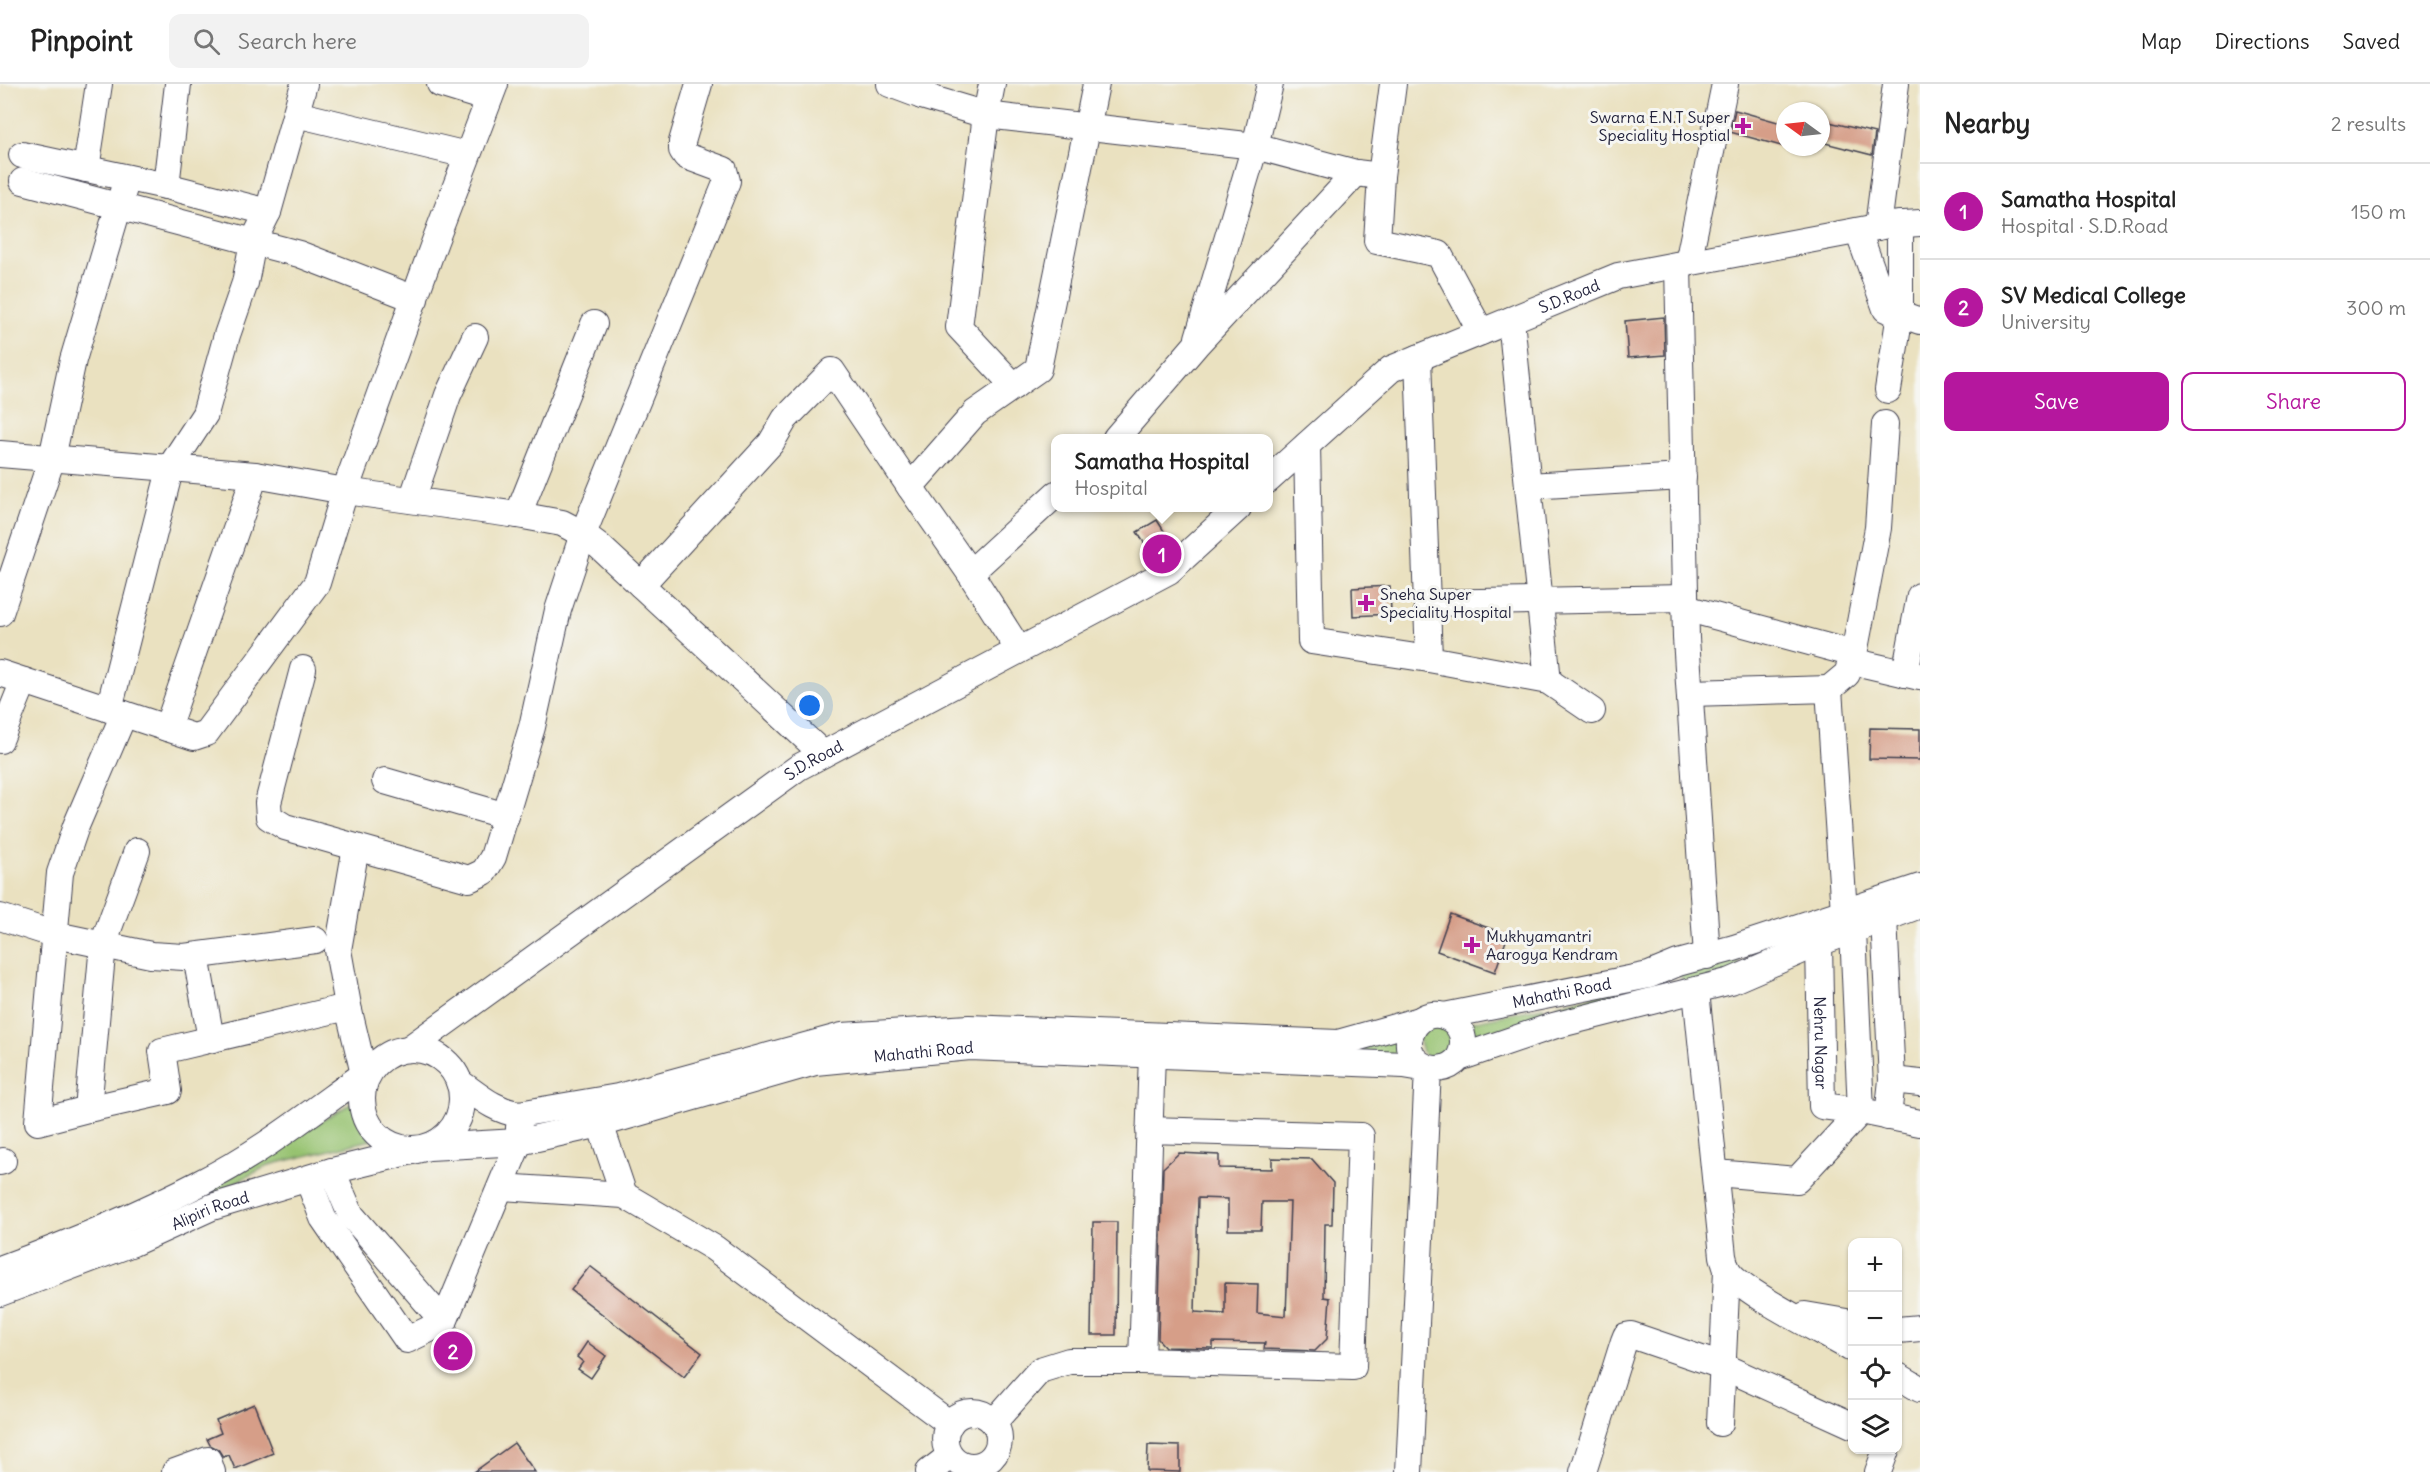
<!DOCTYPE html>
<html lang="en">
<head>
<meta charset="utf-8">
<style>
  body { margin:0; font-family:Delius,sans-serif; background:#f2f2f2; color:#222 }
  .controls { position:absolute; right:18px; bottom:18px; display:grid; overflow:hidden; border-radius:12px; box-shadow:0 2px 4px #0004 }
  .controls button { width:54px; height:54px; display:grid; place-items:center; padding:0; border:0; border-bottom:2px solid #e0e0e0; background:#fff; color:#222; font:30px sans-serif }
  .compass { position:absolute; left:1776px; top:18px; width:54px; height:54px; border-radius:50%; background:#fff; box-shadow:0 2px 4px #0004; rotate:285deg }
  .you { position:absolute; left:810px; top:622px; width:21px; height:21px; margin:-15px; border:4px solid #fff; border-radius:50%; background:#1a73e8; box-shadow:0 0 0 9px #1a73e833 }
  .badge { display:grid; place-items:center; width:39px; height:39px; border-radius:50%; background:#b5179e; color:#fff; font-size:20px; font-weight:700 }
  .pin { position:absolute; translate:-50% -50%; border:3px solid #fff; box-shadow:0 2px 6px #0006 }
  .popup { position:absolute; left:1051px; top:350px; width:222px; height:78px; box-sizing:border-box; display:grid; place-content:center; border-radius:12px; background:#fff; filter:drop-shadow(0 2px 4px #0005); font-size:20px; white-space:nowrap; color:#767676 }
  .popup b { font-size:22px; color:#222 }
  .popup::after { content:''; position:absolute; left:50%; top:100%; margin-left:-12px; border:12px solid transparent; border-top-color:#fff }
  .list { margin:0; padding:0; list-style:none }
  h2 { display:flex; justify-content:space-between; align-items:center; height:78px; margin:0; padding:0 24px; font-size:26px }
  h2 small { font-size:20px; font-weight:400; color:#767676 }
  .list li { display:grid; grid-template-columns:39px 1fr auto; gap:18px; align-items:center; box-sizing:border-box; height:96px; padding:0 24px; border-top:2px solid #e0e0e0 }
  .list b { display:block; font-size:22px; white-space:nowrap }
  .list p { margin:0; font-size:20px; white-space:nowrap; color:#767676 }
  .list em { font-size:20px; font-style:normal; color:#767676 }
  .actions { display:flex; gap:12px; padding:18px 24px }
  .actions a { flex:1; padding:14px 0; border:2px solid #b5179e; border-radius:12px; text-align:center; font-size:21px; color:#b5179e }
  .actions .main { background:#b5179e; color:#fff }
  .icon { flex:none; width:33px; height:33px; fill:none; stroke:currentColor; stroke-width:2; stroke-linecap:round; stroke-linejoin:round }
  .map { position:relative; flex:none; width:1920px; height:1388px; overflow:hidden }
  header { display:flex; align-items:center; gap:36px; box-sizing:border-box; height:84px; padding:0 30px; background:#fff; border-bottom:2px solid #e0e0e0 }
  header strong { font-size:28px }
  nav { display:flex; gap:33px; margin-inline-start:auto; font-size:21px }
  .search { width:420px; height:54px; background:#f2f2f2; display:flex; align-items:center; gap:15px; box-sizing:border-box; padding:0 21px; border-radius:12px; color:#767676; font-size:22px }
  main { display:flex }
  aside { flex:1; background:#fff }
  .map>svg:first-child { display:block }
  .green { fill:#96c270; stroke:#5c7256; stroke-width:1.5 }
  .building { fill:#d69e88; fill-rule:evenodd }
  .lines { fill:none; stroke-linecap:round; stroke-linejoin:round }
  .minor-casing { stroke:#403f4f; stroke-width:28 }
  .minor { stroke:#fff; stroke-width:26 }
  .poi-dot { fill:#b5179e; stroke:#f6f6f2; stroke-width:2 }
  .labels { text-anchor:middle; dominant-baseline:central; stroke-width:6; stroke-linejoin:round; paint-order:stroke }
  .poi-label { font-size:16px; fill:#22223b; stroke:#f6f6f2; text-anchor:start }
  .street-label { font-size:16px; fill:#22223b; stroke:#f6f6f2 }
</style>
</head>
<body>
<header>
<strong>Pinpoint</strong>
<div class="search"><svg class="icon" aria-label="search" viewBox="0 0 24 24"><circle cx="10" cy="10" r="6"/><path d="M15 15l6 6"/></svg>Search here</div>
<nav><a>Map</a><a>Directions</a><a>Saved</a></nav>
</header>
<main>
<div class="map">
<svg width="1920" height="1388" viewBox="0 0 1920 1388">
  <rect width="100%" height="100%" fill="#f6f6f2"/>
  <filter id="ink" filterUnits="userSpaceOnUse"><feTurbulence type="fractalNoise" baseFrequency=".0167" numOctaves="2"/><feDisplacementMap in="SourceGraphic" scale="12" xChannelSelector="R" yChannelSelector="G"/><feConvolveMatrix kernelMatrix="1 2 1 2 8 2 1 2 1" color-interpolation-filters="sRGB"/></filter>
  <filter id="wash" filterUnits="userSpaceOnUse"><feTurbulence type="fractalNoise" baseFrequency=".008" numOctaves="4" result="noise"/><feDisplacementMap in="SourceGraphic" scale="24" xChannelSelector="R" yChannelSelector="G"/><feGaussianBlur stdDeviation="1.35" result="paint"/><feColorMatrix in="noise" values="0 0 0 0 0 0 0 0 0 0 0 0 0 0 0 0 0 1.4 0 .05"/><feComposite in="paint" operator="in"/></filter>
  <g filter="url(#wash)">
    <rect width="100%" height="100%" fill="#eae1c0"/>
    <path class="green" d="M1738,875L1739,886L1684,901L1680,890Z
      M1659,895L1662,902L1559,928L1557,921Z
      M1543,923L1545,932L1495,947L1476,956L1471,938Z
      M1433,940L1452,946L1451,972L1425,973L1418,954Z
      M1400,950L1402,974L1334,967Z
      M353,1018L360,1040L371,1056L269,1081L196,1119L194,1115Z"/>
    <g id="blocks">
      <path class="building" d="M1735,26L1785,40V63L1730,48Z
        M1821,36L1875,49L1872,71L1821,58Z
        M1664,233L1665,271L1628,274L1625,237Z
        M1157,436L1174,463L1156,477L1137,448Z
        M1390,502L1391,530L1353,532L1352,504Z
        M1870,644L1920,645V676L1869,675Z
        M1450,830L1508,851L1495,888L1437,867Z
        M1179,1069L1219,1071V1084L1272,1085V1074L1312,1075L1333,1099L1332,1140H1325L1324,1213L1330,1214L1327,1255L1315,1267L1264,1265L1265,1259L1213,1258V1264L1165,1263L1158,1255L1163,1084ZM1198,1114L1228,1115V1146H1261L1262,1118H1290L1286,1232L1257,1229L1258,1200L1225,1199V1230L1195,1228Z
        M1093,1138H1117L1116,1251H1091Z
        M590,1182L702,1269L684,1293L571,1206Z
        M587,1258L606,1272L591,1294L578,1285L583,1278L577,1273Z
        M254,1320L273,1369L235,1385L229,1371L223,1373L218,1365L210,1361L207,1355L221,1349L216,1336Z
        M514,1359L535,1388H474Z
        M1148,1361L1180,1362V1388L1147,1387Z"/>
    </g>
  </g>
  <g filter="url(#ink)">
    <use href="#blocks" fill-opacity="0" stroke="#403f4f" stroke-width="1.5"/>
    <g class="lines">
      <g class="minor-casing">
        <g id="minor">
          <path d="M440,0L489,15"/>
          <path d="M890,0L922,12L924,0"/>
          <path d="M992,0L986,31L959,243L1014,302"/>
          <path d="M1393,0L1381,92L1377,157L1439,170L1481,248"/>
          <path d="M922,12L986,31L1255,62L1356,89L1381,92"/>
          <path d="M296,30L467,71"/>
          <path d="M22,71L166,102L268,128"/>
          <path d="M86,85L99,0"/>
          <path d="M23,97L299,170L415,215"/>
          <path d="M166,102L178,0"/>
          <path d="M1878,143L1896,0"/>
          <path d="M1858,147L1886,225L1920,237"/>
          <path d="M1688,179L1725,0"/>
          <path d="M1678,181L1686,554L1707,872"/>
          <path d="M1511,236L1548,597"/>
          <path d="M1198,254L1255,62L1270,0"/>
          <path d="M1418,274L1429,575L1548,597L1592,627"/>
          <path d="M1888,306L1900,230V140"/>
          <path d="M1116,354L1196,261L1356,89"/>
          <path d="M1307,361L1311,557L1429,575"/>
          <path d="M0,370L255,391L345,407L518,431L562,439L583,450L599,462L823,670"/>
          <path id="s1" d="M1268,396L1391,285L1618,192L1888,141L1920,139"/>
          <path d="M1528,402L1683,393"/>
          <path d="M412,416L448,311L475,253"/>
          <path d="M518,431L594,240"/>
          <path d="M970,489L910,403L975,329L1038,285L1096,0"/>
          <path d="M641,501L771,359L785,335L832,287L910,403"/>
          <path d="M1427,519L1685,514"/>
          <path d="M1685,524L1854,570L1847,590L1829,605"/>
          <path d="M0,529L52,374L73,276L127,94"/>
          <path d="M1019,566L970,489L1056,410"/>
          <path d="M1854,570L1878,444L1885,340"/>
          <path d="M1851,577L1920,593"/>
          <path d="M303,585L268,719L269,733L285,743L469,795L484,788L493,773L532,643L558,526L583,450L727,97L724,86L686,72L682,66V58L699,0"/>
          <path d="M0,589L194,653L206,649L317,499L345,407L435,157L495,0"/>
          <path d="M1905,590L1920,512"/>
          <path d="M1690,609L1829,605L1844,828"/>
          <path d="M109,625L171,382L205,330L227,251L245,199L253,158L268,128L304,0"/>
          <path d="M124,630L76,742L60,789L38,1038L88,1025L103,860L137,767"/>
          <path d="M167,644L255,391"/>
          <path d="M0,656L24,597"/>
          <path d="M385,697L506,732"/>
          <path d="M0,833L56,851L151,871L184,873L315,856"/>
          <path d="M1884,834L1892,996L1888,1033"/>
          <path d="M1853,847L1861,1027L1920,1039"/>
          <path id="s2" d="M1819,859L1822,1022L1861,1027"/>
          <path d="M196,872L211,955"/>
          <path d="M1696,907L1723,1172C1724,1176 1725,1181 1727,1185C1738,1207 1828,1250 1852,1265"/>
          <path d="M349,927L338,866L356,763"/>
          <path id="s3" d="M1444,932L1649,891L1678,879L1734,864L1920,803"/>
          <path id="s4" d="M410,964L799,683L1169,487L1238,424"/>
          <circle cx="412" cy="1015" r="50"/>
          <path d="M1459,974C1477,938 1430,914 1413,945C1396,975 1436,1000 1459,974L1553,942L1731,897L1819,859L1920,821"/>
          <path d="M1892,996L1920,999"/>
          <path d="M459,998C478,1011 495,1027 519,1030L618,1013L842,952L969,944L1338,959L1420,936"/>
          <path d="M88,1025L168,1007L162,967L343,924L349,927L364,990"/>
          <path d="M600,1040L624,1111"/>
          <path d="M1149,1046L1361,1052L1353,1283L1142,1277L1152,969"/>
          <path d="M0,1078L3,1077"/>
          <path d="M332,1087L351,1131L444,1238"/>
          <path d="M1716,1089L1797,1096L1861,1027"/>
          <path d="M308,1095L323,1134L407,1256L444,1238L519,1058V1043"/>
          <path d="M501,1103L624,1111L714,1164L950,1340"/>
          <path d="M0,1185C68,1160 137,1132 202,1098C262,1068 315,1025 370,986"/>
          <path id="s5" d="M0,1209L133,1159L212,1123L332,1087L429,1063L519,1058L600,1040L815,978L970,963L1404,981L1428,985L1409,1388"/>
          <path d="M1805,1231L1852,1239"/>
          <path d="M1898,1246L1920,1244"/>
          <path d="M1898,1292L1920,1305"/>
          <circle cx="972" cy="1355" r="27"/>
          <path d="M994,1338L1040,1286L1069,1277H1142"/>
          <path d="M1720,1339L1727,1186"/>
          <path d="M175,1388L208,1376L212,1388"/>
          <path d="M929,1388L950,1372"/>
          <path d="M1583,1388L1624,1257L1626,1252L1631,1251L1722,1282L1852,1341"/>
          <path d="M1878,1388L1886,1366"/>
        </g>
      </g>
      <use href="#minor" class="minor"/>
    </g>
  </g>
  <g class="poi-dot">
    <path d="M1740 33h6v6h6v6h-6v6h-6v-6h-6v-6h6z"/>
    <path d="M1363 510h6v6h6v6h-6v6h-6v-6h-6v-6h6z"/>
    <path d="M1469 852h6v6h6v6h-6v6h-6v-6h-6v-6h6z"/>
  </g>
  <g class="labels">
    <g class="poi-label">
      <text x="1730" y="33" text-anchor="end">Swarna E.N.T Super<tspan x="1730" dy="18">Speciality Hosptial</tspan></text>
      <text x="1380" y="510">Sneha Super<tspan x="1380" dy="18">Speciality Hospital</tspan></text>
      <text x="1486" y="852">Mukhyamantri<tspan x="1486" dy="18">Aarogya Kendram</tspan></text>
    </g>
    <g class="street-label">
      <text stroke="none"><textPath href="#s1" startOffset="358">S.D.Road</textPath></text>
      <text stroke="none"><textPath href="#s4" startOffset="496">S.D.Road</textPath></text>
      <text stroke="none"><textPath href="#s3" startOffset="120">Mahathi Road</textPath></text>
      <text stroke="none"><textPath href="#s2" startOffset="100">Nehru Nagar</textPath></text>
      <text stroke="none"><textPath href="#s5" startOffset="960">Mahathi Road</textPath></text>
      <text stroke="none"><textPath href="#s5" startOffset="226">Alipiri Road</textPath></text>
    </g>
  </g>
</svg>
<div class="controls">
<button>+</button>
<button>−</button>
<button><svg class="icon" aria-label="locate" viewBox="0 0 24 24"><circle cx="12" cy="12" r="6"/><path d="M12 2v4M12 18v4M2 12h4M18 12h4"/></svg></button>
<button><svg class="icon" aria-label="layers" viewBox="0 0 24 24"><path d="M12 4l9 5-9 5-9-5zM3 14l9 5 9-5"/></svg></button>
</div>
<svg class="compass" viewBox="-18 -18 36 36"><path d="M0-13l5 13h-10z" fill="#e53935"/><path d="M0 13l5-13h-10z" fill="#767676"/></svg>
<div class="you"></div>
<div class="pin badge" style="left:1162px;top:470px">1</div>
<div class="popup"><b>Samatha Hospital</b>Hospital</div>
<div class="pin badge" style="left:453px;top:1267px">2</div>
</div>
<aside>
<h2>Nearby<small>2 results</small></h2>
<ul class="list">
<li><span class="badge">1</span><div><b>Samatha Hospital</b><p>Hospital · S.D.Road</p></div><em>150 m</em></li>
<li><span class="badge">2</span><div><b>SV Medical College</b><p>University</p></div><em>300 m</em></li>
</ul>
<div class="actions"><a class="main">Save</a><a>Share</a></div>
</aside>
</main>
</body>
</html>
